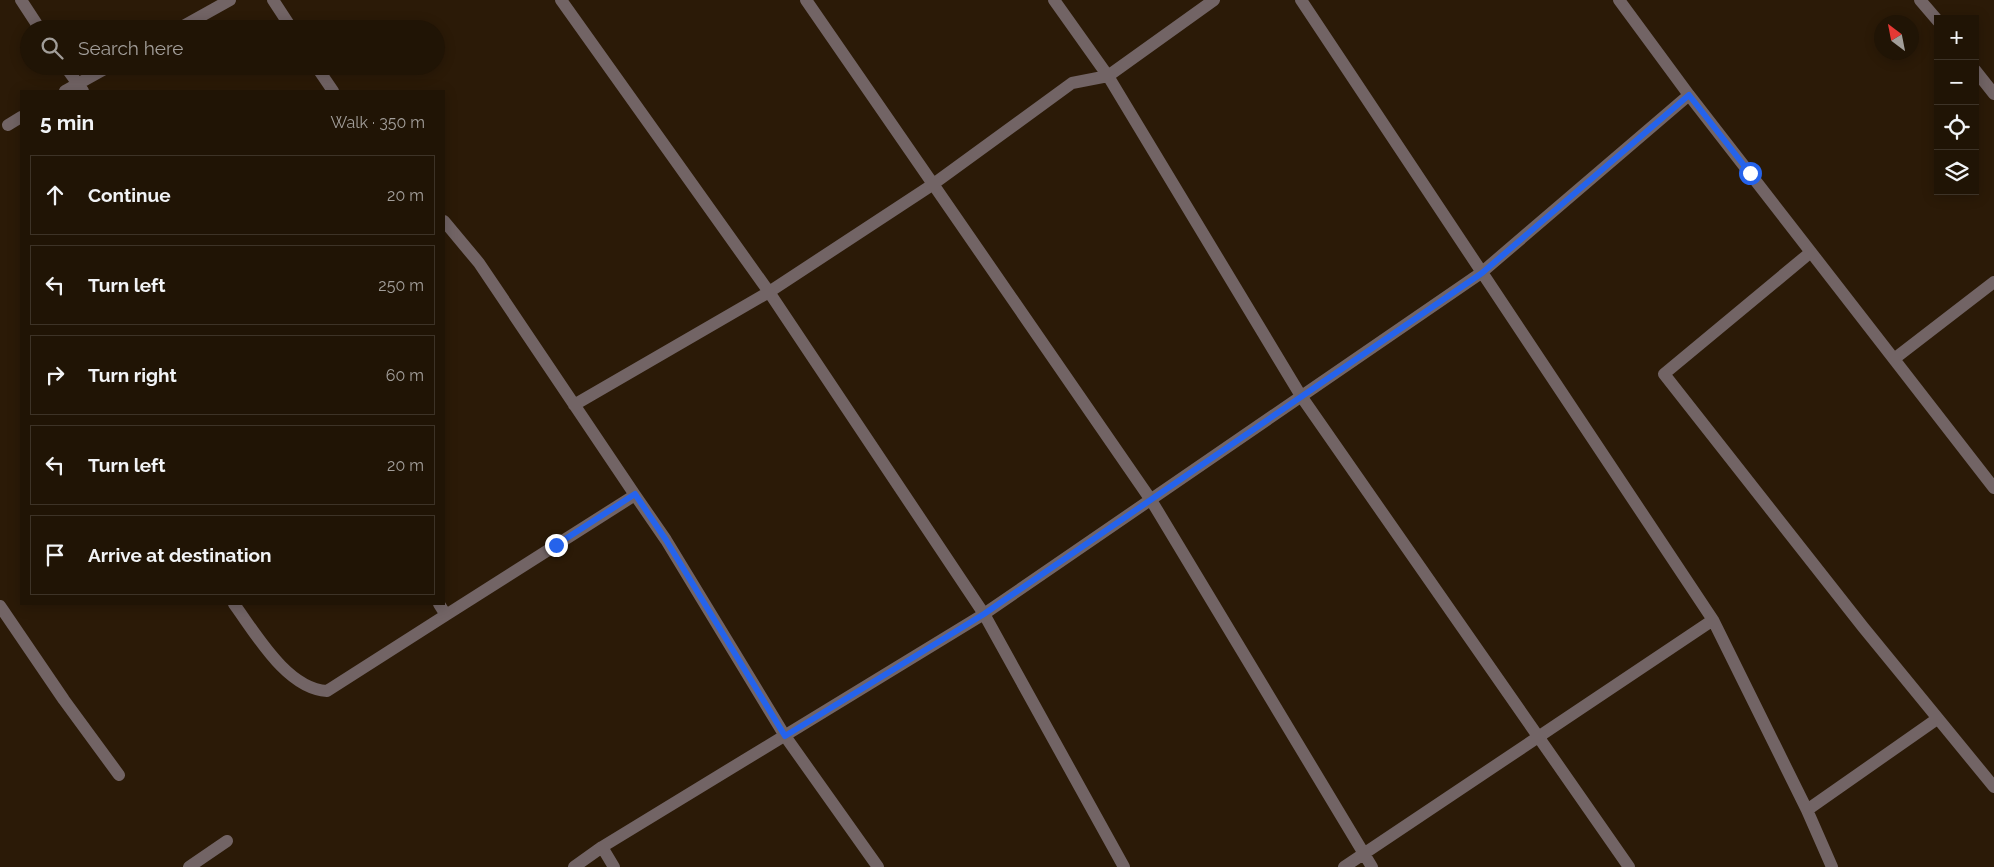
<!DOCTYPE html>
<html lang="en">
<head>
<meta charset="utf-8">
<style>
  body { margin:0; font-family:Raleway,sans-serif; background:#281d0f; color:#f1f3f6 }
  .controls { position:absolute; right:15px; top:15px; display:grid; overflow:hidden; border-radius:0px; box-shadow:0 2px 12px #0003 }
  .controls button { width:45px; height:45px; display:grid; place-items:center; padding:0; border:0; border-bottom:1px solid #3d3327; background:#201405; color:#f1f3f6; font:25px sans-serif }
  .compass { position:absolute; left:1874px; top:15px; width:45px; height:45px; border-radius:50%; background:#201405; box-shadow:0 2px 12px #0003; rotate:328deg }
  .stop { position:absolute; width:15px; height:15px; margin:-11px; border:4px solid #2563eb; border-radius:50%; background:#fff }
  .stop.end { background:#2563eb; border-color:#fff; box-shadow:0 1px 5px #0008 }
  .list { margin:0; padding:0; list-style:none }
  h2 { display:flex; justify-content:space-between; align-items:center; height:65px; margin:0; padding:0 20px; font-size:21px }
  h2 small { font-size:16px; font-weight:400; color:#a29e9a }
  .list li { display:grid; grid-template-columns:32px 1fr auto; gap:15px; align-items:center; box-sizing:border-box; height:80px; margin:0 10px 10px; padding:0 10px; border:1px solid #3d3327; border-radius:0px }
  .list b { display:block; font-size:19px; white-space:nowrap }
  .list em { font-size:16px; font-style:normal; color:#a29e9a }
  .icon { flex:none; width:28px; height:28px; fill:none; stroke:currentColor; stroke-width:2; stroke-linecap:round; stroke-linejoin:round }
  .map { position:relative; flex:none; width:1994px; height:867px; overflow:hidden }
  .search { position:absolute; background:#201405; box-shadow:0 2px 12px #0003; left:20px; top:20px; width:425px; height:55px; display:flex; align-items:center; gap:12px; box-sizing:border-box; padding:0 18px; border-radius:28px; color:#a29e9a; font-size:19px }
  .panel { position:absolute; background:#201405; box-shadow:0 2px 12px #0003; left:20px; top:90px; width:425px; height:515px; border-radius:0px }
  .map>svg:first-child { display:block }
  .lines { fill:none; stroke-linecap:round; stroke-linejoin:round }
  .minor { stroke:#726465; stroke-width:12 }
  .route { stroke:#2563eb; stroke-width:6 }
</style>
</head>
<body>
<div class="map">
<svg width="1994" height="867" viewBox="0 0 1994 867">
  <rect width="100%" height="100%" fill="#2b1a07"/>
  <g class="lines">
    <path class="minor" d="M21,0L40,29
      M273,0L292,29
      M561,0L769,292L984,614L1124,867
      M806,0L1151,500L1372,867
      M1054,0L1108,76L1301,396L1629,867
      M1301,0L1713,620L1344,867
      M1619,0L1689,95L1994,488
      M1920,0L1938,21
      M178,29L230,0
      M65,66L83,91
      M316,66L333,91
      M1975,70L1994,94
      M65,91L110,66
      M8,125L21,117
      M444,221L479,263L635,495L666,540L785,736L878,867
      M1811,252L1664,374L1863,627L1994,787
      M1894,359L1994,282
      M574,405L769,292L932,185L1072,83L1108,76L1214,0
      M234,604C256,634 287,689 327,691L446,615
      M439,604L446,615L635,495
      M0,606L64,700L119,775
      M1713,620L1807,810L1832,867
      M1807,810L1937,719
      M602,847L614,867
      M189,867L227,841
      M574,867L602,847L984,614L1481,273L1689,95"/>
  </g>
  <g class="lines">
    <path class="route" d="M556,545L635,494L666,540L785,736L984,614L1482,273L1689,95L1750,173"/>
  </g>
</svg>
<div class="controls">
<button>+</button>
<button>−</button>
<button><svg class="icon" aria-label="locate" viewBox="0 0 24 24"><circle cx="12" cy="12" r="6"/><path d="M12 2v4M12 18v4M2 12h4M18 12h4"/></svg></button>
<button><svg class="icon" aria-label="layers" viewBox="0 0 24 24"><path d="M12 4l9 5-9 5-9-5zM3 14l9 5 9-5"/></svg></button>
</div>
<svg class="compass" viewBox="-18 -18 36 36"><path d="M0-13l5 13h-10z" fill="#e53935"/><path d="M0 13l5-13h-10z" fill="#a29e9a"/></svg>
<div class="stop" style="left:1750px;top:173px"></div>
<div class="stop end" style="left:556px;top:545px"></div>
<div class="search"><svg class="icon" aria-label="search" viewBox="0 0 24 24"><circle cx="10" cy="10" r="6"/><path d="M15 15l6 6"/></svg>Search here</div>
<section class="panel">
<h2>5 min<small>Walk · 350 m</small></h2>
<ul class="list">
<li><svg class="icon" aria-label="ahead" viewBox="0 0 24 24"><path d="M12 20V5M6 11l6-6 6 6"/></svg><div><b>Continue</b></div><em>20 m</em></li>
<li><svg class="icon" aria-label="left" viewBox="0 0 24 24"><path d="M17 20v-9H6M10 6l-5 5 5 5"/></svg><div><b>Turn left</b></div><em>250 m</em></li>
<li><svg class="icon" aria-label="right" viewBox="0 0 24 24"><path d="M7 20v-9h11M14 6l5 5-5 5"/></svg><div><b>Turn right</b></div><em>60 m</em></li>
<li><svg class="icon" aria-label="left" viewBox="0 0 24 24"><path d="M17 20v-9H6M10 6l-5 5 5 5"/></svg><div><b>Turn left</b></div><em>20 m</em></li>
<li><svg class="icon" aria-label="arrive" viewBox="0 0 24 24"><path d="M6 21V4h12l-3 4 3 4H6"/></svg><div><b>Arrive at destination</b></div></li>
</ul>
</section>
</div>
</body>
</html>
